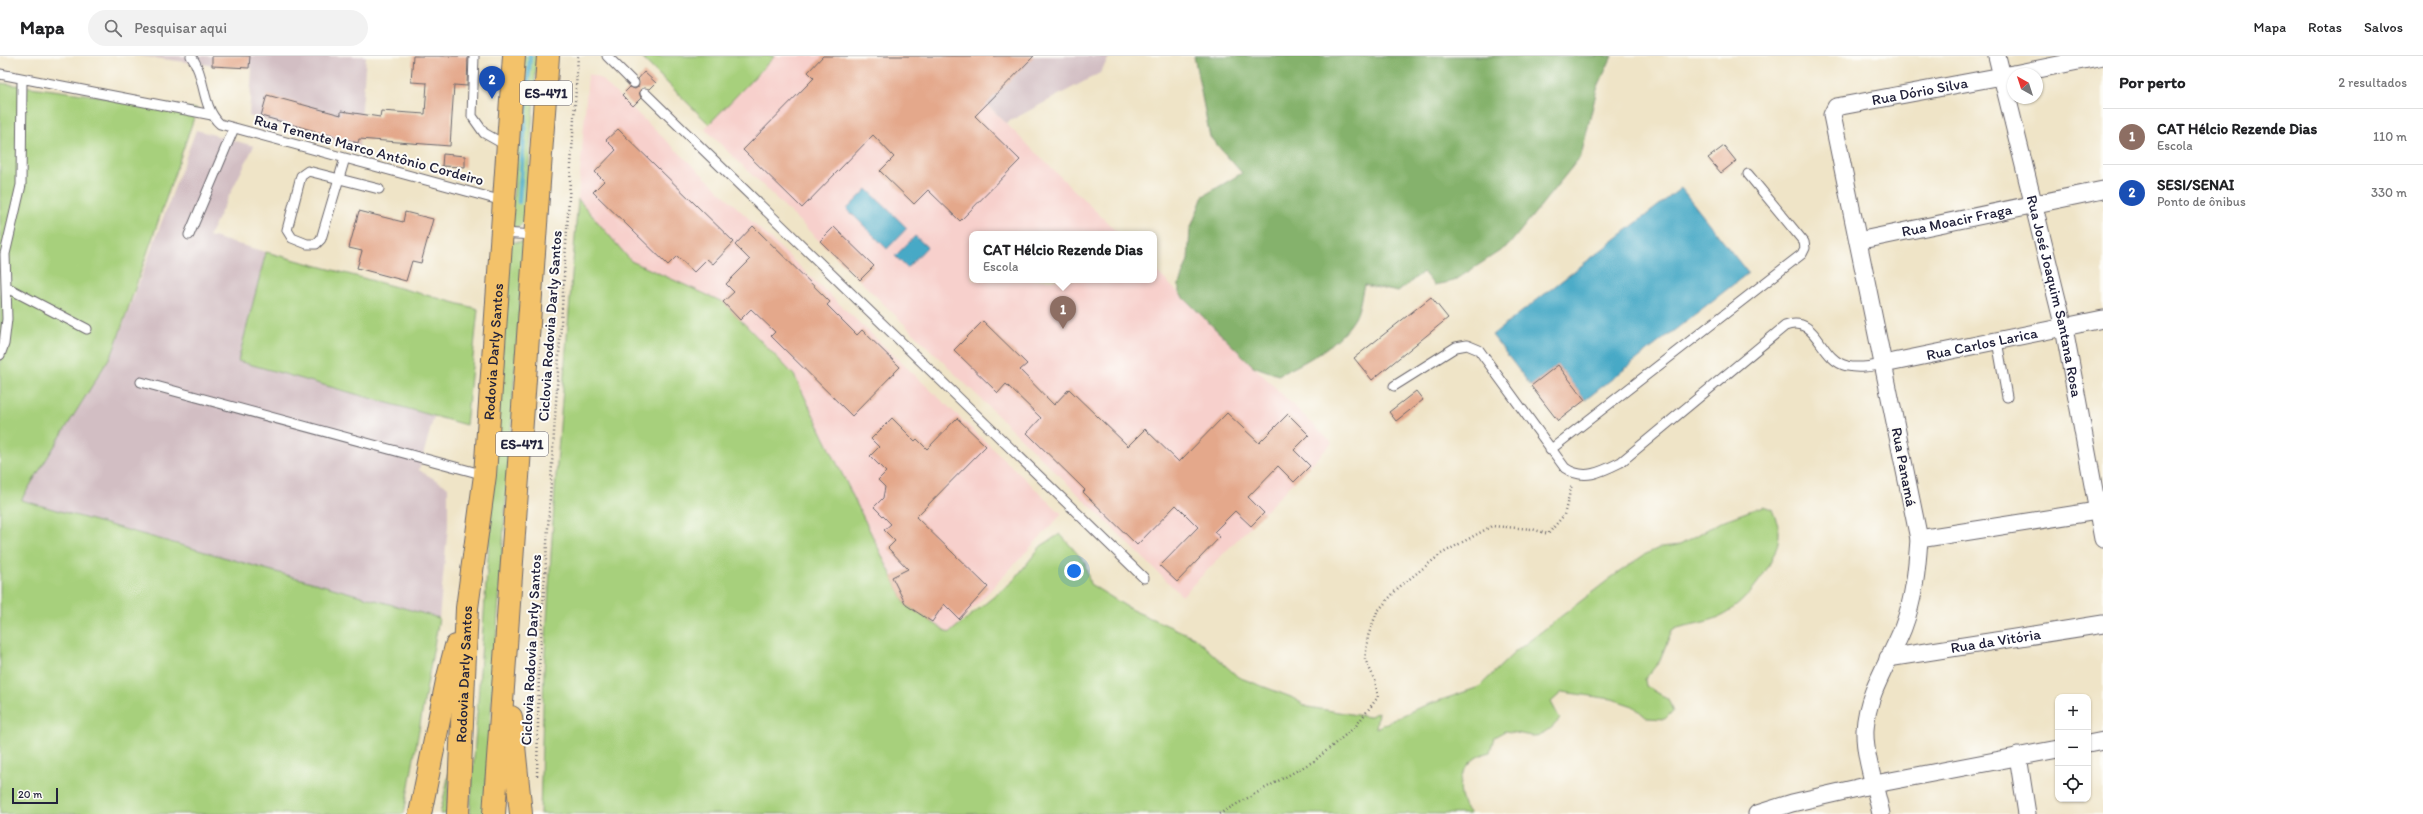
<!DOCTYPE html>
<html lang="pt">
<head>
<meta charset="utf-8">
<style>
  body { margin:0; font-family:Itim,sans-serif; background:#f2f2f2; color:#202124 }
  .controls { position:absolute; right:12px; bottom:12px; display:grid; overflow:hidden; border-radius:8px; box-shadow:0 1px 3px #0004 }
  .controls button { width:36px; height:36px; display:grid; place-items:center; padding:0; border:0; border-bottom:1px solid #e0e0e0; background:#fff; color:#202124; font:20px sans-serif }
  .compass { position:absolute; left:2007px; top:12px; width:36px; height:36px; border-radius:50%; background:#fff; box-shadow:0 1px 3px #0004; rotate:321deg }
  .scale { position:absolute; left:12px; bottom:10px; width:46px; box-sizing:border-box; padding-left:4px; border:2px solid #22223b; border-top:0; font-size:11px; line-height:14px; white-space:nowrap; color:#22223b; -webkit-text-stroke:3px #fdfcf7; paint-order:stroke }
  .you { position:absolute; left:1074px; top:515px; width:14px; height:14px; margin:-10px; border:3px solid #fff; border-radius:50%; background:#1a73e8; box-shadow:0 0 0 6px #1a73e833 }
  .badge { display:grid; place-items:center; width:26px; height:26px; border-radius:50%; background:#0f766e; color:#fff; font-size:13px; font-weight:700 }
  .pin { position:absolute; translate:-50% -33px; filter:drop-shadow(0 1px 2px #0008) }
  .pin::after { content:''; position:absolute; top:21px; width:14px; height:12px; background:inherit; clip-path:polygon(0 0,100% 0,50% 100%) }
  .popup { position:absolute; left:969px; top:175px; width:188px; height:52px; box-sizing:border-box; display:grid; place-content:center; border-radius:8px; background:#fff; filter:drop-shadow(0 1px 3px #0005); font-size:13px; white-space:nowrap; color:#757577 }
  .popup b { font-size:15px; color:#202124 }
  .popup::after { content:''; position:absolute; left:50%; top:100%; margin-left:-8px; border:8px solid transparent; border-top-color:#fff }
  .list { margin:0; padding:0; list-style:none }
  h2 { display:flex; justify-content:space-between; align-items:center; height:52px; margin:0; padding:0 16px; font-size:17px }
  h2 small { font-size:13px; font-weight:400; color:#757577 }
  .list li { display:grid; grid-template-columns:26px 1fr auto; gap:12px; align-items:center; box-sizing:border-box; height:56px; padding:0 16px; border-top:1px solid #e0e0e0 }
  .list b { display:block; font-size:15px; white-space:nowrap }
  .list p { margin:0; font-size:13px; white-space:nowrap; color:#757577 }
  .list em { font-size:13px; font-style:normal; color:#757577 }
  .icon { flex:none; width:22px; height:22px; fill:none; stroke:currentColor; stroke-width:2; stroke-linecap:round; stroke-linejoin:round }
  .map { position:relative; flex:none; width:2103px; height:758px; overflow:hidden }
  header { display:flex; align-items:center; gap:24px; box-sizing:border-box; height:56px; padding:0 20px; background:#fff; border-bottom:1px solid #e0e0e0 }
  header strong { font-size:19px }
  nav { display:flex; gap:22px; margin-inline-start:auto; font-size:14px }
  .search { width:280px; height:36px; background:#f2f2f2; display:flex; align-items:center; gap:10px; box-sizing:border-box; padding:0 14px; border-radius:22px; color:#757577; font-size:15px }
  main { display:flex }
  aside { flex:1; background:#fff }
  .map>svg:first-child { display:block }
  .built { fill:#f7d0cc }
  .industrial { fill:#d2bec3 }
  .green { fill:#a7d07c; stroke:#64795c }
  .forest { fill:#85b26c; stroke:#546a54 }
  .water { fill:#46a9c6; stroke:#346680 }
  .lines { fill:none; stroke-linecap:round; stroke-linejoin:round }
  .stream { stroke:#46a9c6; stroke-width:4.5 }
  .building { fill:#e4a88b }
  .service-casing { stroke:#6a666c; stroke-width:11 }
  .minor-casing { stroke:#6a666c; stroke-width:19 }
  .primary-casing { stroke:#6a666c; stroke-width:24 }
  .path { stroke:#6a666c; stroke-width:2.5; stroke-dasharray:1 3; stroke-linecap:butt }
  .service { stroke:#fff; stroke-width:9 }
  .minor { stroke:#fff; stroke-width:17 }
  .primary { stroke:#f3c26a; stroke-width:22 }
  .labels { text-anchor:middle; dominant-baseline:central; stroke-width:4; stroke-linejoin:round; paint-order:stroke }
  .shield { fill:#fdfcf7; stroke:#646373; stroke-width:1 }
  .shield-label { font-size:14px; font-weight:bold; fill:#22223b }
  .street-label { font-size:15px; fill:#22223b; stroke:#fdfcf7 }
</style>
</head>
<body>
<header>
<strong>Mapa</strong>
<div class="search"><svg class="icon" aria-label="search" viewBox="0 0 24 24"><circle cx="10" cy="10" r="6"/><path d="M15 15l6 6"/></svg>Pesquisar aqui</div>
<nav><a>Mapa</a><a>Rotas</a><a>Salvos</a></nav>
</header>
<main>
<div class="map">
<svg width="2103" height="758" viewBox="0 0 2103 758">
  <rect width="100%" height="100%" fill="#fdfcf7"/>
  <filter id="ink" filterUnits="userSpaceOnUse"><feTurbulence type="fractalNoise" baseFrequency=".025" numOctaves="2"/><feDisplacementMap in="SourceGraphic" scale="8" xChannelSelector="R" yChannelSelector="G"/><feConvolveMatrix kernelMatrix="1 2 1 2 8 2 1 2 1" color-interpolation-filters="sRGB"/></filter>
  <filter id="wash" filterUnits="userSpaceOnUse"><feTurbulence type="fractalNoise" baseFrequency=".012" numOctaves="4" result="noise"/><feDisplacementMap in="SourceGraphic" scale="16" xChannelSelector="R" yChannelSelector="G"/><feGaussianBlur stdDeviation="0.9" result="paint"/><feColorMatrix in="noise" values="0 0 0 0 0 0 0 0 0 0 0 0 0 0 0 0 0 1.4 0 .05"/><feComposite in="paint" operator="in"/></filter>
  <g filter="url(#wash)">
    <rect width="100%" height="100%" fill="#efe4c7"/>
    <path class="built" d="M640,0H937L1119,178H972V224H1154V213L1332,387L1182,540L705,73L709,68Z
      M588,18L601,23L1062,458L950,577L906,549L794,319L723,246L631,205L578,143Z"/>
    <path class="industrial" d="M139,0H366L359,91L249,60L252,12L209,9Z
      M937,0H1110L1100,17L1006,67Z
      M196,74L254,90L209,180L266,196L238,305L434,360L419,414L448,431V470L439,562L20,444L113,296Z"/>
    <path class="green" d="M523,0H537L525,165L518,171H511Z
      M640,0H775L709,68Z
      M0,27L197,53L113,296L21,444L439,562L404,758H0Z
      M578,143L631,205L723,246L794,319L906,549L949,577L1013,525L1041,490L1060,478L1084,505L1090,528L1132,554L1194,581L1238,621L1291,641L1308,651L1369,661L1378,656L1376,672L1418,652L1479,631L1515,596L1612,521L1644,499L1661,491L1680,489L1722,465L1763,450L1772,453C1774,460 1779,469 1779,476C1780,504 1744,551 1719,561C1703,568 1687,568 1672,574L1659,606L1645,623L1646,630L1668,643L1673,655L1665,663L1647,662L1633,650L1612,643L1562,636L1551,646L1560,663C1538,688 1534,679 1505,675L1494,681L1490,696C1461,702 1451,735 1470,758H540L544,614L555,433Z
      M510,186H524L484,758H470Z
      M266,196L478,253L466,369L238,305Z
      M450,713L447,758H440L441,753Z"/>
    <path class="forest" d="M1194,0H1612L1597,33L1581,100L1509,189L1454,225L1434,229L1423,216L1398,236L1364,229C1361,239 1360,253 1355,262C1340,288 1305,307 1278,319L1253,310L1179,237V228L1188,204L1190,174L1203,140L1242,117L1210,81Z"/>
    <path class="water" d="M1681,132L1748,217L1585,344L1558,309L1531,330L1492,279Z
      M867,133L907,172L887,193L847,153Z
      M915,180L927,191L907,212L895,200Z"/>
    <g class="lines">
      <path class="stream" d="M519,146L530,0"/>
    </g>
    <g id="blocks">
      <path class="building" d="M212,0H250L249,12L212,10Z
        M413,0H468L467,30L454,29L450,90L359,83L358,87L261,60L267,39L341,59V55L380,61L381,55L425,58L427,27L411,26Z
        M823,0H1034L975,60L1020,104L960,165L928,134L914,148L880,115L894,101L873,79L802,152L743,94L814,22L808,16Z
        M644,16L656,27L650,33H641L639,36L641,42L633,50L622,39L630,31L635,33L638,31V23Z
        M618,73L734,186L713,208L707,203L694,216L677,200L668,209L593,136L604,125L595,116L616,94L606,84Z
        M1724,90L1736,105L1721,117L1708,102Z
        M443,98L465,100V111L442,110Z
        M359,155L403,166L405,156L433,163L421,207L412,205L406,225L357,212L362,195L349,192Z
        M753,170L830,246L827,249L857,279L862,274L900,311L852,360L771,280L775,276L751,253L740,264L723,246L734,236L726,228L750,204L735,189Z
        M834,171L874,210L860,224L820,185Z
        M1431,241L1448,262L1372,324L1354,302Z
        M983,265L1027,308L1020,314L1054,349L1069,333L1128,390L1145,373L1179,406L1227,357L1259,387L1288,358L1309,379L1294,394L1310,410L1294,426L1278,410L1248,441L1264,457L1251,470L1235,455L1214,476L1220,481L1177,526L1160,510L1198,471L1176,449L1137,489L1083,436L1085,434L1027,377L1041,362L1006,328L998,337L954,294Z
        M1558,309L1585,344L1558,365L1531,330Z
        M1416,335L1423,344L1396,365L1389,356Z
        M892,362L915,385L917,383L927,393L957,362L986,390L916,461L988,531L959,563L944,548L932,566L906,549L892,521L908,513L888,492L895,485L884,474L891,468L874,451L883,442L885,431L878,424L886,416L870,400L879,391L871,383Z"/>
    </g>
  </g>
  <g filter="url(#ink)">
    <use href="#blocks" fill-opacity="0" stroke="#6a666c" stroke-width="1"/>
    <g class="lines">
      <g class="service-casing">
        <path id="service" d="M191,0C206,20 201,51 220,68L503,145
          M474,0L472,60L484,77L507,90
          M607,0L634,27
          M0,18L212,59
          M645,37L1144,522
          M345,102C337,129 329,156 321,183L316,188H307L292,182L287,174L301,120L308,115L379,133
          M501,177L535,179
          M189,179L234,72
          M8,232L87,273
          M1997,285L2007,341
          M0,299L4,288L7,263L5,198L21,129L22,23
          M141,326L485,419
          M1394,330L1456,291L1467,289L1479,294L1565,412C1584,425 1601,416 1621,406L1785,270C1818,258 1819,304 1847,310C1859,313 1873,310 1884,308
          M1550,394L1802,198L1805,192L1804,186L1748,118"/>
      </g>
      <g class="minor-casing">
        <g id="minor">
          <path id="s1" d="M1997,0L2064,272L2103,483"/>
          <path d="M2014,18L2103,0"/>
          <path id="s2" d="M1858,185L2103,134"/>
          <path id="s3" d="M1884,308L2103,263"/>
          <path d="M1919,483L2097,455"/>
          <path id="s4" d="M1888,602L2103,568"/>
          <path d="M2088,688L2103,685"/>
          <path d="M2018,700L2027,758"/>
          <path d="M1757,758L1792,747L1875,728L2058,693"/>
          <path id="s5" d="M1881,758C1876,732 1864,700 1865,674C1867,636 1889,607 1903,572C1914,543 1917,513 1919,483L1832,59L1836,51L2013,18"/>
        </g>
      </g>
      <g class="primary-casing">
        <g id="primary">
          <path d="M511,661L521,758"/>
          <path d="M420,758L447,625L456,590"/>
          <path id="s6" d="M458,758L467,552L485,419L514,0"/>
          <path d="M494,758L548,0"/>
        </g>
      </g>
      <path class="path" d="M537,720L539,613L578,0
        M1219,758L1314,705L1355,671L1378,641L1375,624L1365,603L1368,580L1377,556L1398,532L1441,498L1492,470L1532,473L1548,478L1564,459L1572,428"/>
      <use href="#service" class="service"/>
      <use href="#minor" class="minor"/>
      <use href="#primary" class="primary"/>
    </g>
  </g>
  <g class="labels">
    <g class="shield">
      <rect x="520" y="25" width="52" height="24" rx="3"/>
      <rect x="496" y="376" width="52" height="24" rx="3"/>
    </g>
    <g class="shield-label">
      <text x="546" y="37">ES-471</text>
      <text x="522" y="388">ES-471</text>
    </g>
    <g class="street-label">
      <text stroke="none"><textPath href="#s5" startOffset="813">Rua Dório Silva</textPath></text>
      <text transform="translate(369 94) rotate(15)">Rua Tenente Marco Antônio Cordeiro</text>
      <text stroke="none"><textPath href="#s2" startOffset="101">Rua Moacir Fraga</textPath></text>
      <text stroke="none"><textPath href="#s1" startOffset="247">Rua José Joaquim Santana Rosa</textPath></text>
      <text transform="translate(550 270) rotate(-86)">Ciclovia Rodovia Darly Santos</text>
      <text stroke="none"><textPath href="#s3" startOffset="100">Rua Carlos Larica</textPath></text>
      <text stroke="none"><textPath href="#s6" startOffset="464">Rodovia Darly Santos</textPath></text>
      <text transform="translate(1904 411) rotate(79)">Rua Panamá</text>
      <text stroke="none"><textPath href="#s4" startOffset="109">Rua da Vitória</textPath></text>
      <text transform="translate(531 594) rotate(-87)">Ciclovia Rodovia Darly Santos</text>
      <text stroke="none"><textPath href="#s6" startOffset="140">Rodovia Darly Santos</textPath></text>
    </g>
  </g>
</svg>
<div class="controls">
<button>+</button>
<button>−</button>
<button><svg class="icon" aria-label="locate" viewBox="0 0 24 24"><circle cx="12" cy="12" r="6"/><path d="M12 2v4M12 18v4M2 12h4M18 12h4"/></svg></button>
</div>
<svg class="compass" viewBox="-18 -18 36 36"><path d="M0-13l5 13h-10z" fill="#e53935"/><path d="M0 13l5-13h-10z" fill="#757577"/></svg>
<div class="scale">20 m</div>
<div class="you"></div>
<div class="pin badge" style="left:1063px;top:273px;background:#8d6e63">1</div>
<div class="popup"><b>CAT Hélcio Rezende Dias</b>Escola</div>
<div class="pin badge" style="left:492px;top:43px;background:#1a4fb4">2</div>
</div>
<aside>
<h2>Por perto<small>2 resultados</small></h2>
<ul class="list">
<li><span class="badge" style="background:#8d6e63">1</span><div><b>CAT Hélcio Rezende Dias</b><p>Escola</p></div><em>110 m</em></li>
<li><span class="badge" style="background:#1a4fb4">2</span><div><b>SESI/SENAI</b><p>Ponto de ônibus</p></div><em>330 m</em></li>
</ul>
</aside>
</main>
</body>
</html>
